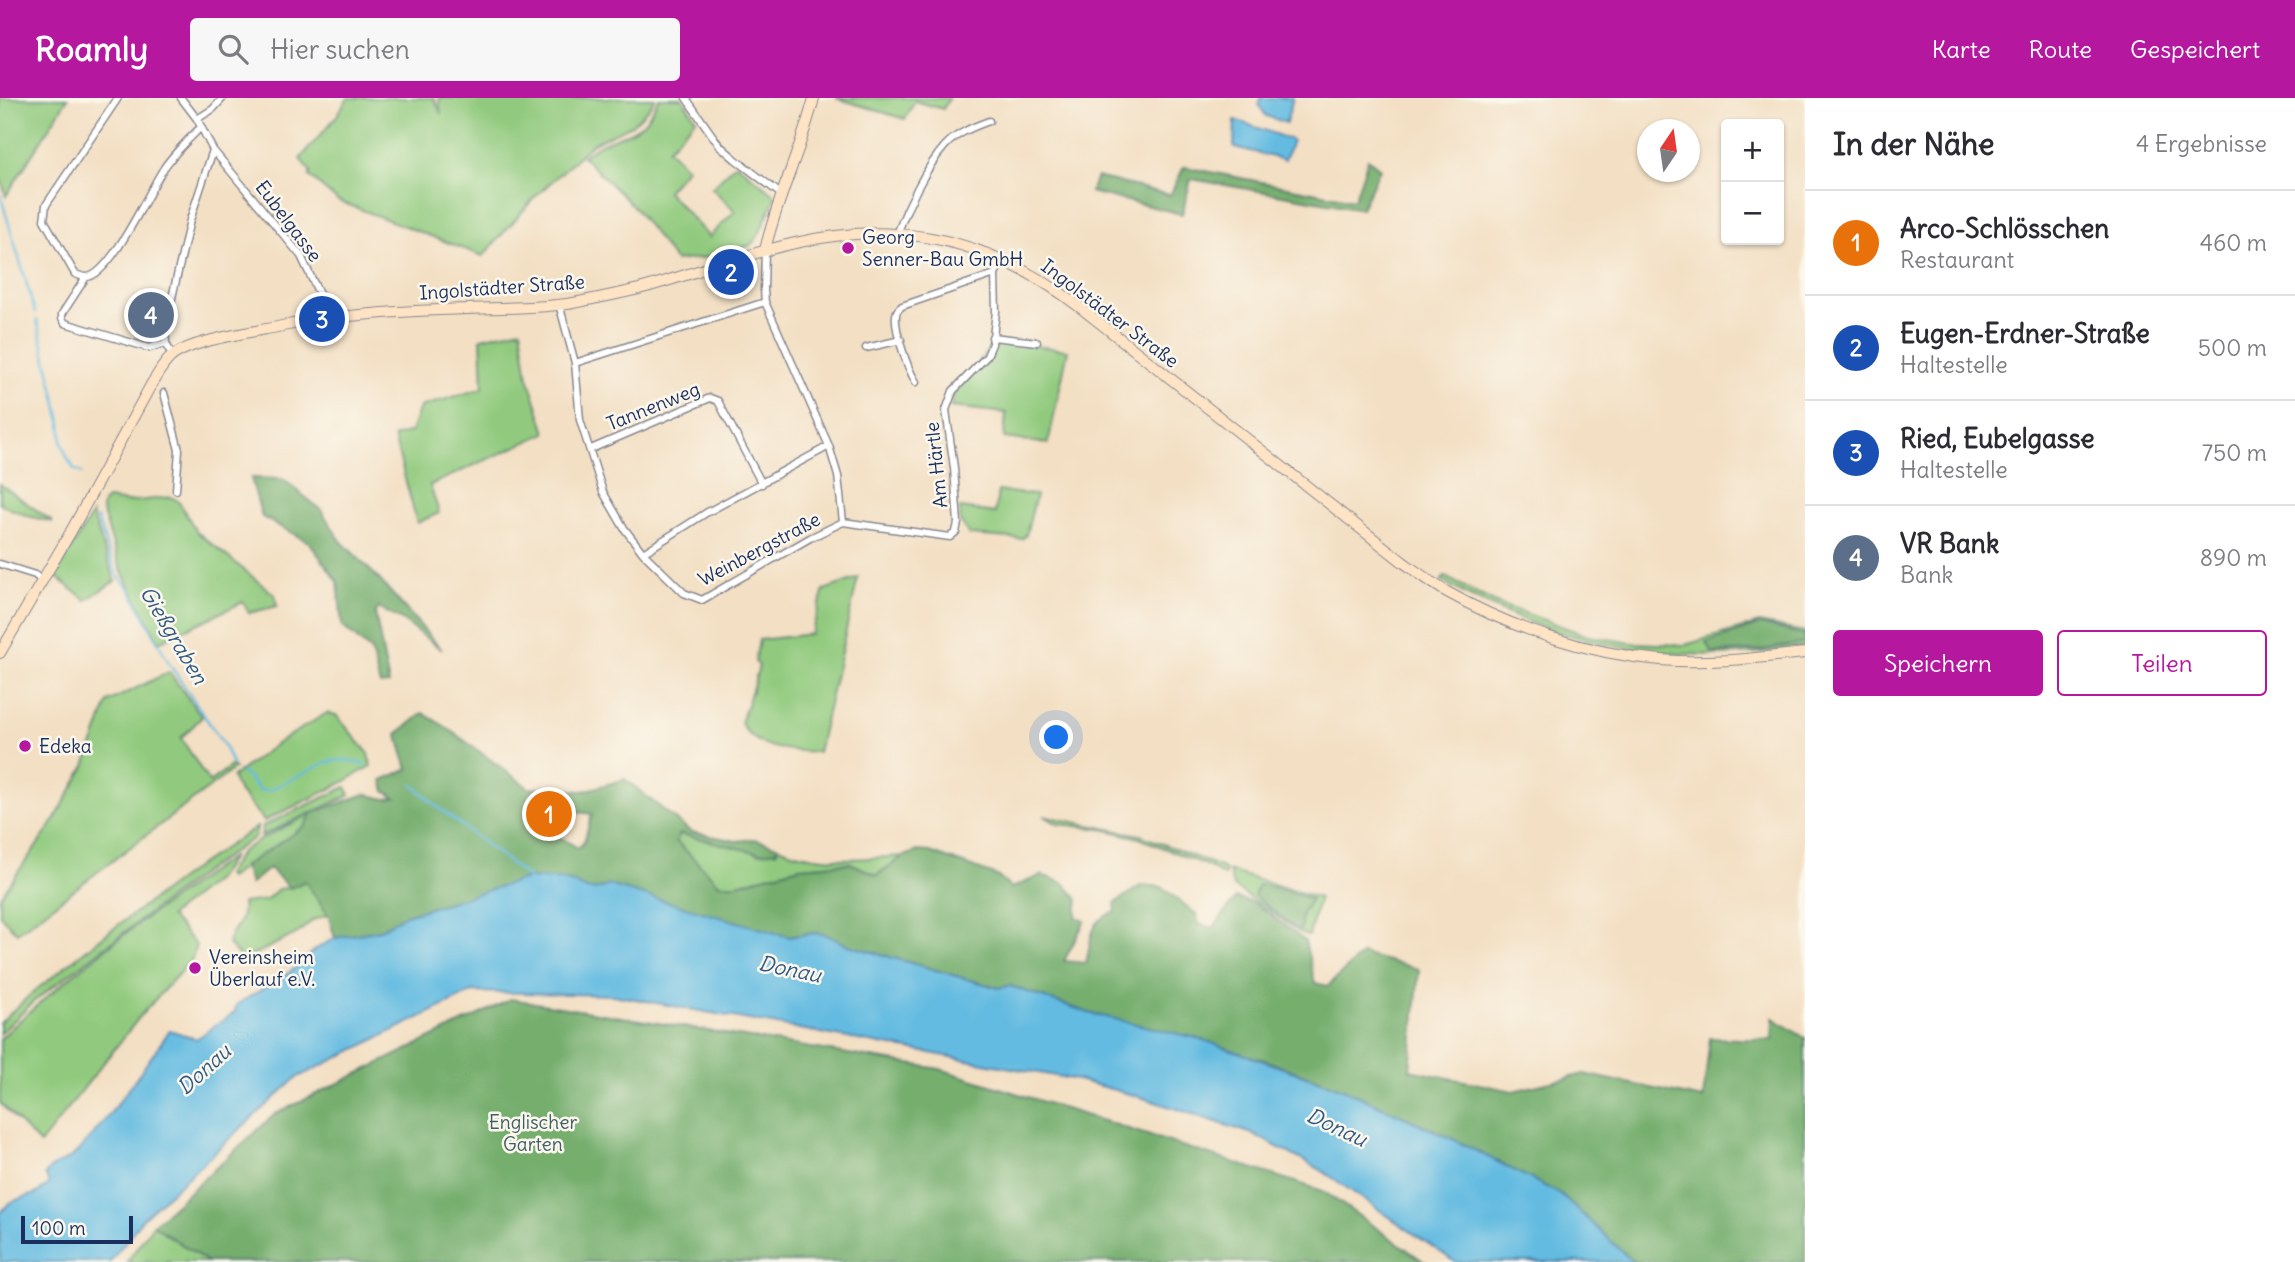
<!DOCTYPE html>
<html lang="de">
<head>
<meta charset="utf-8">
<style>
  body { margin:0; font-family:Delius,sans-serif; background:#f7f7f7; color:#2b2b33 }
  .controls { position:absolute; right:21px; top:21px; display:grid; overflow:hidden; border-radius:7px; box-shadow:0 2px 5px #0004 }
  .controls button { width:63px; height:63px; display:grid; place-items:center; padding:0; border:0; border-bottom:2px solid #e1e1e2; background:#fff; color:#2b2b33; font:35px sans-serif }
  .compass { position:absolute; left:1637px; top:21px; width:63px; height:63px; border-radius:50%; background:#fff; box-shadow:0 2px 5px #0004; rotate:13deg }
  .scale { position:absolute; left:21px; bottom:18px; width:112px; box-sizing:border-box; padding-left:7px; border:4px solid #1b2f5e; border-top:0; font-size:19px; line-height:24px; white-space:nowrap; color:#1b2f5e; -webkit-text-stroke:5px #fbf7ec; paint-order:stroke }
  .you { position:absolute; left:1057px; top:640px; width:24px; height:24px; margin:-18px; border:5px solid #fff; border-radius:50%; background:#1a73e8; box-shadow:0 0 0 10px #1a73e833 }
  .badge { display:grid; place-items:center; width:46px; height:46px; border-radius:50%; background:#b5179e; color:#fff; font-size:23px; font-weight:700 }
  .pin { position:absolute; translate:-50% -50%; border:4px solid #fff; box-shadow:0 2px 7px #0006 }
  .list { margin:0; padding:0; list-style:none }
  h2 { display:flex; justify-content:space-between; align-items:center; height:91px; margin:0; padding:0 28px; font-size:30px }
  h2 small { font-size:23px; font-weight:400; color:#7c7c81 }
  .list li { display:grid; grid-template-columns:46px 1fr auto; gap:21px; align-items:center; box-sizing:border-box; height:105px; padding:0 28px; border-top:2px solid #e1e1e2 }
  .list b { display:block; font-size:26px; white-space:nowrap }
  .list p { margin:0; font-size:23px; white-space:nowrap; color:#7c7c81 }
  .list em { font-size:23px; font-style:normal; color:#7c7c81 }
  .actions { display:flex; gap:14px; padding:21px 28px }
  .actions a { flex:1; padding:16px 0; border:2px solid #b5179e; border-radius:7px; text-align:center; font-size:24px; color:#b5179e }
  .actions .main { background:#b5179e; color:#fff }
  .icon { flex:none; width:38px; height:38px; fill:none; stroke:currentColor; stroke-width:2; stroke-linecap:round; stroke-linejoin:round }
  .map { position:relative; flex:none; width:1805px; height:1164px; overflow:hidden }
  header { display:flex; align-items:center; gap:42px; box-sizing:border-box; height:98px; padding:0 35px; background:#b5179e; color:#fff }
  header strong { font-size:33px }
  nav { display:flex; gap:38px; margin-inline-start:auto; font-size:24px }
  .search { width:490px; height:63px; background:#f7f7f7; display:flex; align-items:center; gap:18px; box-sizing:border-box; padding:0 24px; border-radius:7px; color:#7c7c81; font-size:26px }
  main { display:flex }
  aside { flex:1; background:#fff }
  .map>svg:first-child { display:block }
  .green { fill:#91ca7e; stroke:#567c6e; stroke-width:2 }
  .forest { fill:#74ae6d; stroke:#486e66; stroke-width:2; fill-rule:evenodd }
  .water { fill:#64bbe1; stroke:#4075a0; stroke-width:2 }
  .lines { fill:none; stroke-linecap:round; stroke-linejoin:round }
  .stream { stroke:#64bbe1; stroke-width:2.5 }
  .street-casing { stroke:#878790; stroke-width:9 }
  .secondary-casing { stroke:#878790; stroke-width:12 }
  .street { stroke:#fff; stroke-width:6 }
  .secondary { stroke:#fee4c5; stroke-width:10 }
  .poi-dot { fill:#b5179e; stroke:#fbf7ec; stroke-width:2.5 }
  .labels { text-anchor:middle; dominant-baseline:central; stroke-width:5; stroke-linejoin:round; paint-order:stroke }
  .street-label { font-size:19px; fill:#1b2f5e; stroke:#fbf7ec }
  .poi-label { font-size:19px; fill:#1b2f5e; stroke:#fbf7ec; text-anchor:start }
  .park-label { font-size:19px; fill:#3e5e68; stroke:#fbf7ec }
  .water-label { font-size:21px; font-style:italic; fill:#315985; stroke:#fbf7ec }
</style>
</head>
<body>
<header>
<strong>Roamly</strong>
<div class="search"><svg class="icon" aria-label="search" viewBox="0 0 24 24"><circle cx="10" cy="10" r="6"/><path d="M15 15l6 6"/></svg>Hier suchen</div>
<nav><a>Karte</a><a>Route</a><a>Gespeichert</a></nav>
</header>
<main>
<div class="map">
<svg width="1805" height="1164" viewBox="0 0 1805 1164">
  <rect width="100%" height="100%" fill="#fbf7ec"/>
  <filter id="ink" filterUnits="userSpaceOnUse"><feTurbulence type="fractalNoise" baseFrequency=".0143" numOctaves="2"/><feDisplacementMap in="SourceGraphic" scale="14" xChannelSelector="R" yChannelSelector="G"/><feConvolveMatrix kernelMatrix="1 2 1 2 8 2 1 2 1" color-interpolation-filters="sRGB"/></filter>
  <filter id="wash" filterUnits="userSpaceOnUse"><feTurbulence type="fractalNoise" baseFrequency=".00686" numOctaves="4" result="noise"/><feDisplacementMap in="SourceGraphic" scale="28" xChannelSelector="R" yChannelSelector="G"/><feGaussianBlur stdDeviation="1.57" result="paint"/><feColorMatrix in="noise" values="0 0 0 0 0 0 0 0 0 0 0 0 0 0 0 0 0 1.4 0 .05"/><feComposite in="paint" operator="in"/></filter>
  <g filter="url(#wash)">
    <rect width="100%" height="100%" fill="#f3dfc3"/>
    <path class="green" d="M0,0H68L6,98L0,77Z
      M348,0H434L441,16L439,0H655L649,10L632,27L593,45L535,99L483,158L338,103L309,78L311,74L300,61L336,19Z
      M659,0H682L696,21L668,51L687,70L667,93L709,139L735,113L712,90L736,65L776,98L759,136L751,147L712,159L675,163L633,108L583,59C599,41 626,41 643,25C650,18 655,8 659,0Z
      M836,0H949L943,11L915,3L905,21Z
      M521,231L528,279L546,335L430,387L439,415L417,425L394,339L411,334L420,309L483,290L481,240Z
      M995,243L1068,252L1048,346L1004,340L1006,315L951,309L953,297Z
      M0,386L53,424L28,418L0,406Z
      M998,393L1036,397L1026,437L1022,441L970,437L960,424V410L995,415Z
      M171,399L178,403L197,434L275,497L277,508L249,515L243,504L159,544L121,472L102,412L103,405L107,401L128,404Z
      M92,416L115,483L86,502L55,478Z
      M1445,479L1496,505L1547,523L1588,538L1632,545L1685,547L1759,525L1805,534V549C1669,570 1561,549 1441,483Z
      M858,480L818,654C790,652 755,653 741,625C747,605 755,586 759,567L755,564L759,542L811,536L824,492Z
      M169,574L202,619L181,640L209,684L231,668L235,670L17,835L0,817V799L51,728L85,668L108,604Z
      M327,615L336,617L369,656L371,668L340,686L264,723L238,692L232,679L279,644Z
      M346,689L350,697L261,738L263,728Z
      M312,715L305,728L229,780L226,777L241,754L261,741Z
      M1044,718L1140,737L1221,769L1226,773L1224,778L1208,768L1139,740L1101,731L1058,726Z
      M257,729L255,739L201,776L68,877L33,904L0,936V925L31,896L110,833L202,765Z
      M680,736L776,753L777,748C816,767 863,760 904,758L876,777L850,765L800,769L737,786H719L676,743Z
      M233,758L217,781L170,818L196,847L192,861L142,916L40,1046L0,1005V941C69,875 155,812 233,758Z
      M1229,773L1319,800L1309,838L1299,834L1233,788Z
      M305,783L328,817L313,822L298,835L243,862L228,846C231,827 245,829 242,805L266,802L278,791L290,790Z
      M153,1127L208,1164H127Z"/>
    <path class="forest" d="M1368,61L1380,71L1361,111L1191,81L1182,116L1090,94L1097,79L1170,97L1184,69L1354,102Z
      M251,380L283,381L321,412L341,443L377,479L442,552L402,522L379,510L375,515L389,586L380,587L371,553L342,528L338,484L309,444L262,419Z
      M1760,526L1804,537L1805,545L1761,552L1713,555L1706,545Z
      M423,615L446,629L529,690L584,693L625,681L691,734L736,743L755,741L777,748V753L759,755L680,736L676,743L719,786H737L800,769L850,765L877,777L904,758L918,753L930,754L997,778L1011,790L1042,777L1064,785L1078,801L1076,819L1085,823L1064,863L1086,865C1092,842 1088,821 1116,814L1115,805L1142,787L1162,789L1196,816L1199,826L1213,830L1236,800L1254,805L1305,843L1315,885L1328,888L1362,856L1419,871L1410,972L1513,993L1584,976L1703,1001L1710,940L1772,942L1773,920L1805,940V1164H1635L1602,1137L1562,1097L1455,1042L1343,991L1264,962L1089,915L1010,888L998,890L845,846C822,832 815,834 790,839L599,792H586L571,784L455,802L403,818L380,832L335,840L328,817L305,783L290,790L269,770L250,786L244,768L305,728L312,715L365,696L385,701L396,700L385,693L382,682L408,671L397,636ZM560,710L569,713L592,716L584,744L578,750L553,735Z
      M1258,787L1279,790L1311,801L1302,816L1301,831L1297,832L1254,798Z
      M511,901L940,971L1323,1093L1425,1164H208L153,1127L275,1016Z"/>
    <path class="water" d="M1260,0H1293L1286,25L1266,18L1259,7Z
      M1235,22L1292,42L1285,62L1234,49Z
      M529,780C542,781 558,780 570,784C590,790 585,797 609,787L790,839C816,834 822,832 845,846L998,890L1010,888L1089,915L1201,941L1343,991L1455,1042L1562,1097L1633,1164H1455L1321,1072L1253,1036L1137,998L1077,982L613,897L472,894L296,980L144,1119L110,1164H0V1115L11,1104L37,1095L49,1086L45,1076C56,1063 67,1065 76,1055C112,1018 140,974 170,932L196,941L235,914L236,907L290,874L316,851L335,840L380,832L403,818Z"/>
    <g class="lines">
      <path class="stream" d="M0,96L35,214
        M37,222L61,324L62,345L67,359L74,371L82,375
        M97,420L116,476L129,490L170,567L224,647L232,666
        M242,674L260,692L268,693L327,664L348,662L364,667
        M413,687L434,706L529,780"/>
    </g>
  </g>
  <g filter="url(#ink)">
    <g class="lines">
      <g class="street-casing">
        <path id="street" d="M118,0L46,107L44,122L75,176C79,177 82,179 86,179C111,179 150,90 164,70C174,55 188,42 201,29
          M181,0L197,21L213,52L301,158L330,219
          M686,0L719,47L735,61L782,97
          M197,21L213,11L223,0
          M897,136C907,109 926,69 945,48C957,35 973,29 989,23
          M765,152L764,192L765,204L829,348L838,378L843,424
          M86,179L62,216V220L65,225L149,250L166,245
          M559,206L575,265L580,322L603,394L624,430L643,455L684,495L702,502L810,440L843,424
          M992,239L1037,244
          M866,250L901,242
          M172,258L166,245L165,230L190,122L213,52
          M575,265L765,204
          M916,284C908,272 894,232 896,217C897,211 898,212 902,208L995,176
          M164,295L179,352L176,392
          M591,351L710,300L718,303L762,386
          M843,424L950,439L956,434L958,425L954,370L946,312L953,293L987,258L992,246L996,214L995,176L1002,162
          M643,455L706,415L829,348
          M0,466L35,477L42,483"/>
      </g>
      <g class="secondary-casing">
        <path id="secondary" d="M765,152C777,100 801,52 814,0
          M0,555L70,435L152,285C158,276 163,266 171,259C193,241 254,234 282,228C343,216 405,213 467,211C501,209 539,211 573,205C598,200 625,195 650,188C731,164 811,130 897,136C965,140 1028,169 1081,210L1403,464C1417,474 1432,485 1447,494C1511,530 1587,556 1661,562C1708,566 1757,560 1805,555"/>
      </g>
      <use href="#street" class="street"/>
      <use href="#secondary" class="secondary"/>
    </g>
  </g>
  <g class="poi-dot">
    <circle cx="848" cy="150" r="7"/>
    <circle cx="25" cy="648" r="7"/>
    <circle cx="195" cy="870" r="7"/>
  </g>
  <g class="labels">
    <g class="street-label">
      <text transform="translate(289 123) rotate(53)">Eubelgasse</text>
      <text transform="translate(502 189) rotate(-4)">Ingolstädter Straße</text>
      <text transform="translate(1110 215) rotate(37)">Ingolstädter Straße</text>
      <text transform="translate(653 308) rotate(-22)">Tannenweg</text>
      <text transform="translate(936 367) rotate(-96)">Am Härtle</text>
      <text transform="translate(759 451) rotate(-28)">Weinbergstraße</text>
    </g>
    <g class="poi-label">
      <text x="862" y="139">Georg<tspan x="862" dy="22">Senner-Bau GmbH</tspan></text>
      <text x="39" y="648">Edeka</text>
      <text x="209" y="859">Vereinsheim<tspan x="209" dy="22">Überlauf e.V.</tspan></text>
    </g>
    <g class="park-label">
      <text x="533" y="1024">Englischer<tspan x="533" dy="22">Garten</tspan></text>
    </g>
    <g class="water-label">
      <text transform="translate(174 537) rotate(59)">Gießgraben</text>
      <text transform="translate(790 871) rotate(12)">Donau</text>
      <text transform="translate(204 971) rotate(-42)">Donau</text>
      <text transform="translate(1337 1029) rotate(25)">Donau</text>
    </g>
  </g>
</svg>
<div class="controls">
<button>+</button>
<button>−</button>
</div>
<svg class="compass" viewBox="-18 -18 36 36"><path d="M0-13l5 13h-10z" fill="#e53935"/><path d="M0 13l5-13h-10z" fill="#7c7c81"/></svg>
<div class="scale">100 m</div>
<div class="you"></div>
<div class="pin badge" style="left:549px;top:716px;background:#e8710a">1</div>
<div class="pin badge" style="left:731px;top:174px;background:#1a4fb4">2</div>
<div class="pin badge" style="left:322px;top:221px;background:#1a4fb4">3</div>
<div class="pin badge" style="left:151px;top:217px;background:#5c6f8a">4</div>
</div>
<aside>
<h2>In der Nähe<small>4 Ergebnisse</small></h2>
<ul class="list">
<li><span class="badge" style="background:#e8710a">1</span><div><b>Arco-Schlösschen</b><p>Restaurant</p></div><em>460 m</em></li>
<li><span class="badge" style="background:#1a4fb4">2</span><div><b>Eugen-Erdner-Straße</b><p>Haltestelle</p></div><em>500 m</em></li>
<li><span class="badge" style="background:#1a4fb4">3</span><div><b>Ried, Eubelgasse</b><p>Haltestelle</p></div><em>750 m</em></li>
<li><span class="badge" style="background:#5c6f8a">4</span><div><b>VR Bank</b><p>Bank</p></div><em>890 m</em></li>
</ul>
<div class="actions"><a class="main">Speichern</a><a>Teilen</a></div>
</aside>
</main>
</body>
</html>
